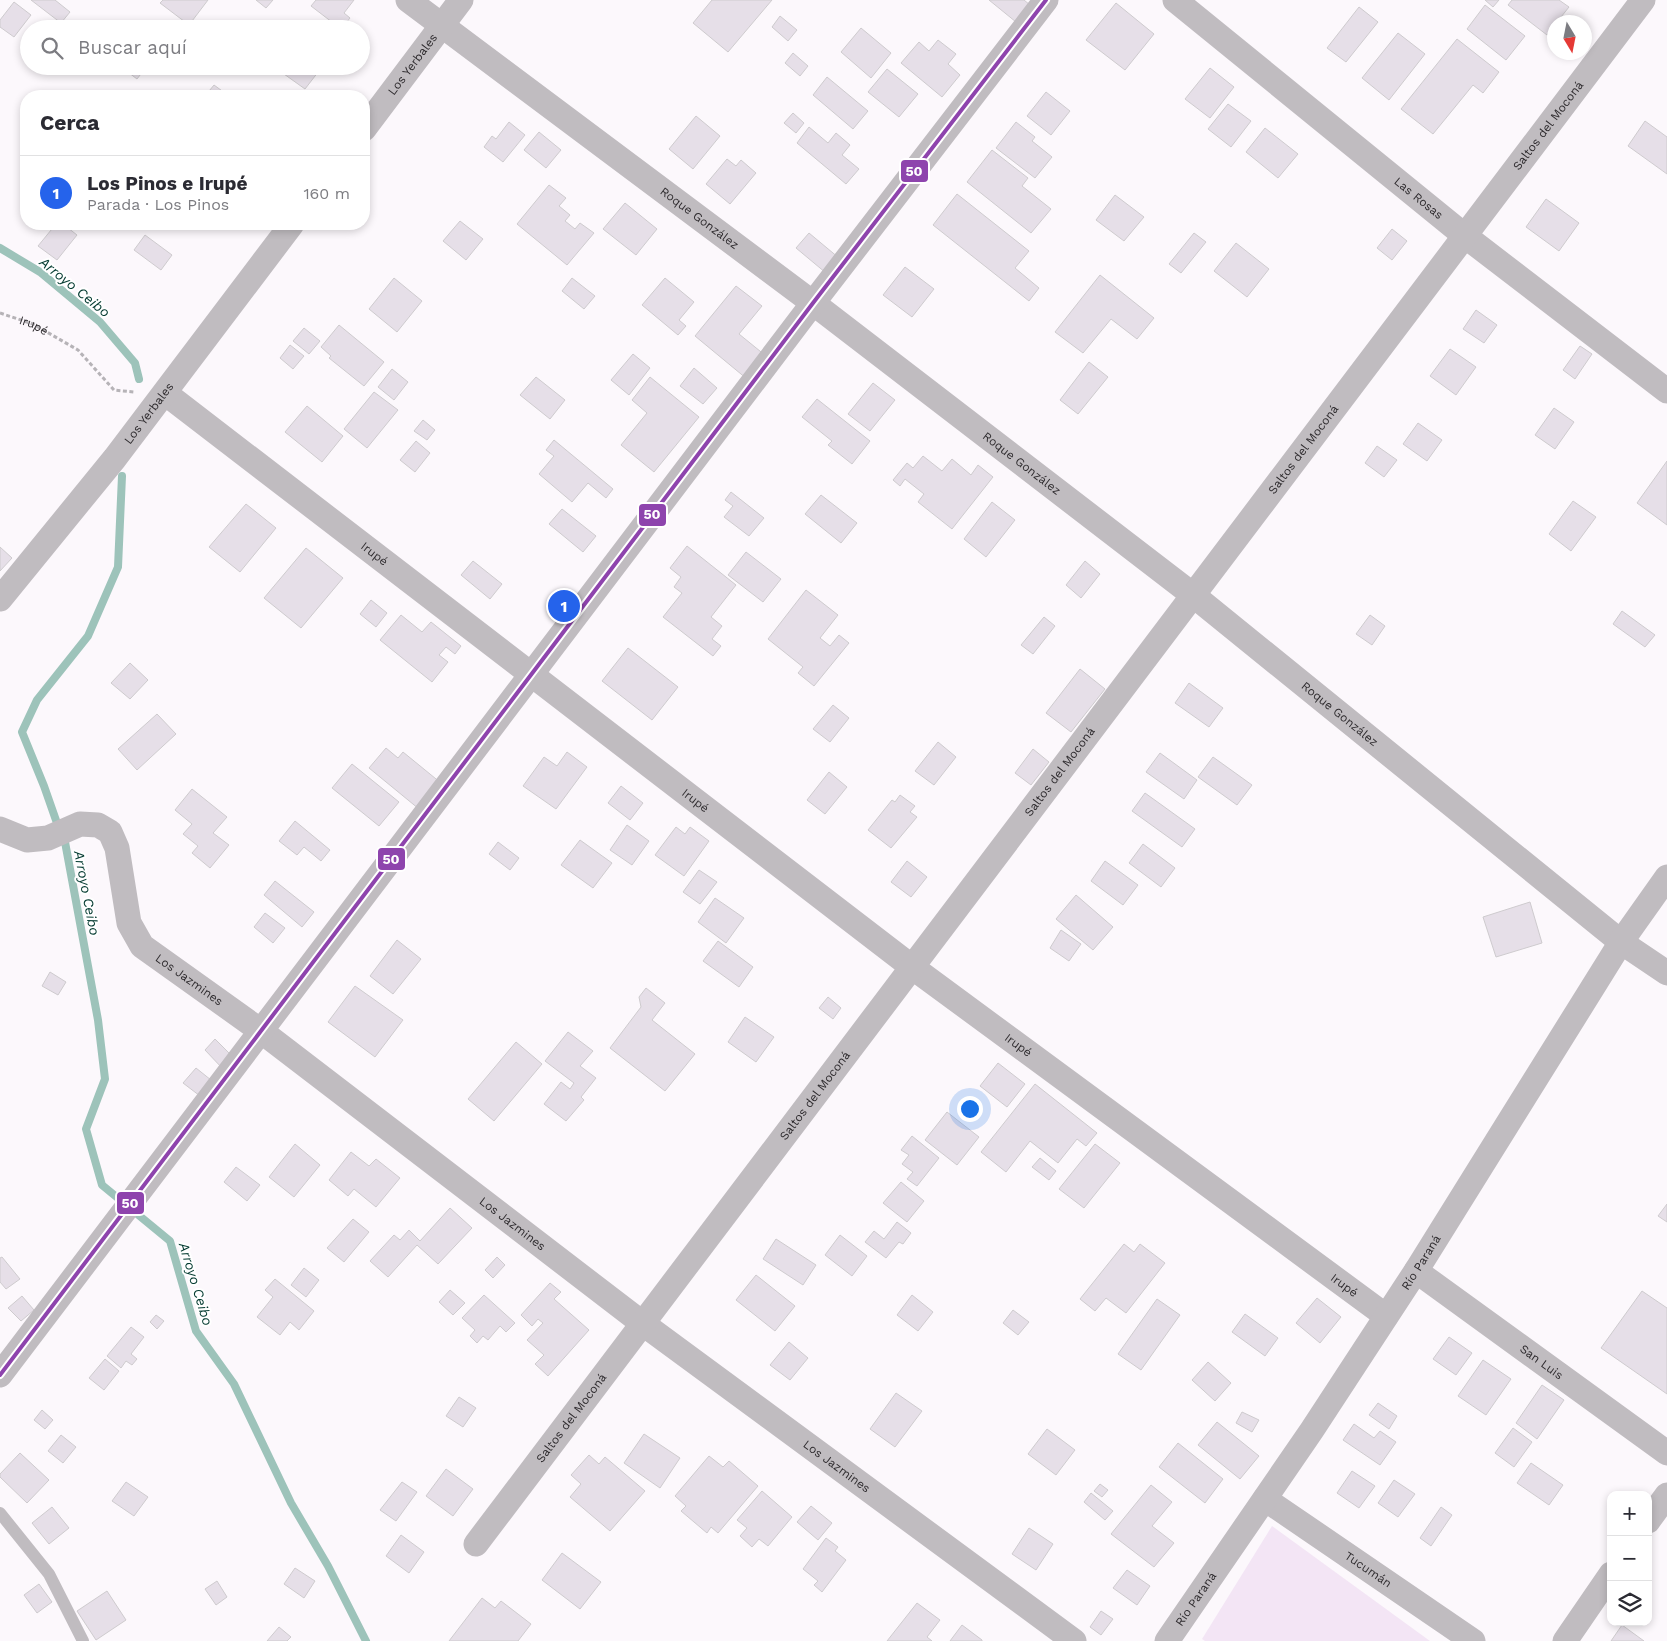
<!DOCTYPE html>
<html lang="es">
<head>
<meta charset="utf-8">
<style>
  body { margin:0; font-family:"Work Sans",sans-serif; background:#f7f7f7; color:#2b2b33 }
  .controls { position:absolute; right:15px; bottom:15px; display:grid; overflow:hidden; border-radius:10px; box-shadow:0 2px 8px #0003 }
  .controls button { width:45px; height:45px; display:grid; place-items:center; padding:0; border:0; border-bottom:1px solid #e1e1e2; background:#fff; color:#2b2b33; font:25px sans-serif }
  .compass { position:absolute; left:1547px; top:15px; width:45px; height:45px; border-radius:50%; background:#fff; box-shadow:0 2px 8px #0003; rotate:170deg }
  .you { position:absolute; left:969px; top:1108px; width:18px; height:18px; margin:-12px; border:4px solid #fff; border-radius:50%; background:#1a73e8; box-shadow:0 0 0 8px #1a73e833 }
  .badge { display:grid; place-items:center; width:32px; height:32px; border-radius:50%; background:#2563eb; color:#fff; font-size:16px; font-weight:700 }
  .pin { position:absolute; translate:-50% -50%; border:2px solid #fff; box-shadow:0 1px 5px #0006 }
  .list { margin:0; padding:0; list-style:none }
  h2 { display:flex; justify-content:space-between; align-items:center; height:65px; margin:0; padding:0 20px; font-size:21px }
  h2 small { font-size:16px; font-weight:400; color:#7c7c81 }
  .list li { display:grid; grid-template-columns:32px 1fr auto; gap:15px; align-items:center; box-sizing:border-box; height:75px; padding:0 20px; border-top:1px solid #e1e1e2 }
  .list b { display:block; font-size:19px; white-space:nowrap }
  .list p { margin:0; font-size:16px; white-space:nowrap; color:#7c7c81 }
  .list em { font-size:16px; font-style:normal; color:#7c7c81 }
  .icon { flex:none; width:28px; height:28px; fill:none; stroke:currentColor; stroke-width:2; stroke-linecap:round; stroke-linejoin:round }
  .map { position:relative; flex:none; width:1667px; height:1641px; overflow:hidden }
  .search { position:absolute; background:#fff; box-shadow:0 2px 8px #0003; left:20px; top:20px; width:350px; height:55px; display:flex; align-items:center; gap:12px; box-sizing:border-box; padding:0 18px; border-radius:28px; color:#7c7c81; font-size:19px }
  .panel { position:absolute; background:#fff; box-shadow:0 2px 8px #0003; left:20px; top:90px; width:350px; height:140px; border-radius:20px }
  .map>svg:first-child { display:block }
  .green { fill:#f3e5f5 }
  .lines { fill:none; stroke-linecap:round; stroke-linejoin:round }
  .stream { stroke:#9dc3ba; stroke-width:8 }
  .building { fill:#e6dfe8; stroke:#cecbce }
  .path { stroke:#b6b3b7; stroke-width:3; stroke-dasharray:4 2.5; stroke-linecap:butt }
  .service { stroke:#c0bcc0; stroke-width:12 }
  .minor { stroke:#c0bcc0; stroke-width:25 }
  .bus-1-casing { stroke:#fff; stroke-width:8 }
  .bus-1 { stroke:#8e44ad; stroke-width:4 }
  .labels { text-anchor:middle; dominant-baseline:central; stroke-width:4; stroke-linejoin:round; paint-order:stroke }
  .street-label { font-size:12px; fill:#2e2b2e; stroke:#fff }
  .water-label { font-size:14px; font-style:italic; fill:#02392f; stroke:#fff }
  .line-badge { stroke:#fff; stroke-width:2 }
  .badge-label { font-size:14px; text-anchor:middle; font-weight:bold; fill:#fff }
</style>
</head>
<body>
<div class="map">
<svg width="1667" height="1641" viewBox="0 0 1667 1641">
  <rect width="100%" height="100%" fill="#fcf8fc"/>
  <path class="green" d="M1272,1526L1430,1641H1205L1202,1639Z"/>
  <g class="lines">
    <path class="stream" d="M0,248L40,272L100,322L135,363L139,379
      M58,826L44,786L22,732L37,700L88,636L118,567L122,476
      M65,842L98,1020L105,1079L86,1129L102,1185L170,1241L196,1331L234,1384L291,1503L328,1566L366,1641"/>
  </g>
  <path class="building" d="M31,0H55L70,12L61,23Z
    M163,0H208L189,25L160,3Z
    M256,0H273L266,8Z
    M316,0H354L344,13L350,18L341,29L311,6Z
    M712,0H772L728,52L693,23Z
    M989,0H1024L1030,5L1016,22Z
    M1485,0H1499L1493,7Z
    M1512,0H1559L1569,7L1557,22H1554V25L1547,35L1508,5Z
    M14,2L31,15L14,37L0,27V20Z
    M1116,3L1154,34L1125,70L1086,40Z
    M1485,5L1525,36L1506,60L1467,29Z
    M1359,7L1378,22L1346,62L1327,48Z
    M780,16L797,30L788,41L772,27Z
    M861,28L891,53L871,78L841,52Z
    M1398,33L1425,54L1389,100L1362,78Z
    M1457,39L1499,72L1483,93L1473,85L1433,134L1401,109Z
    M938,40L956,54L948,64L960,75L942,97L901,63L919,42L929,51Z
    M793,53L808,66L800,76L785,63Z
    M120,66H147L137,79Z
    M290,66H321L322,67L305,89L284,74Z
    M343,66H357L351,73Z
    M1210,68L1234,87L1210,118L1185,99Z
    M887,69L918,94L899,117L868,92Z
    M827,77L868,111L853,129L813,95Z
    M214,85L229,96H205Z
    M1046,92L1070,111L1051,135L1027,116Z
    M1228,104L1251,121L1231,147L1208,129Z
    M793,113L804,123L796,133L784,123Z
    M696,116L720,136L693,169L669,149Z
    M1645,121L1667,137V174L1628,146Z
    M509,122L525,135L503,162L484,147L492,136L496,139Z
    M1016,122L1035,137L1032,141L1052,157L1035,178L996,148Z
    M809,127L828,143L836,133L850,145L842,155L859,169L846,184L797,143Z
    M1265,128L1298,154L1278,178L1246,152Z
    M539,132L561,150L546,168L524,150Z
    M992,150L1028,178L1022,186L1051,209L1031,233L967,182Z
    M727,159L736,166L741,160L756,173L730,204L706,184Z
    M549,185L566,198L559,206L570,215L565,221L575,229L580,223L594,233L567,265L517,224Z
    M957,194L1029,251L1015,268L1039,288L1029,301L933,225Z
    M1115,195L1144,217L1124,241L1096,220Z
    M1546,199L1579,223L1559,251L1526,227Z
    M625,203L657,229L636,255L603,229Z
    M460,221L483,239L466,260L443,241Z
    M56,224H63L77,235L57,260L38,246Z
    M1392,229L1407,241L1392,260L1377,248Z
    M809,233L839,258L826,273L796,248Z
    M1194,233L1206,242L1181,273L1169,264Z
    M145,235L172,255L161,270L134,250Z
    M1236,243L1269,269L1247,297L1214,271Z
    M905,267L934,289L912,317L883,295Z
    M1100,275L1154,318L1137,339L1111,319L1083,353L1055,332Z
    M394,278L422,301L397,332L369,309Z
    M572,278L595,296L584,309L562,291Z
    M665,278L694,302L679,320L686,326L678,335L642,305Z
    M736,286L762,306L739,334L766,356L747,379L695,336Z
    M1476,310L1497,325L1484,343L1463,329Z
    M339,325L384,362L364,386L329,358L331,356L321,347Z
    M304,328L320,341L309,354L293,341Z
    M290,345L304,356L293,369L280,358Z
    M1580,346L1592,354L1575,379L1563,370Z
    M1450,349L1476,367L1456,395L1430,376Z
    M633,354L650,368L629,395L611,380Z
    M1089,362L1108,377L1078,414L1060,400Z
    M694,368L717,388L703,404L680,386Z
    M392,369L408,382L394,400L378,387Z
    M536,377L565,400L550,419L520,395Z
    M650,377L699,417L654,472L621,445L647,413L632,400Z
    M873,383L895,400L870,431L848,414Z
    M374,392L398,410L367,448L344,429Z
    M817,399L870,441L852,464L828,445L832,441L802,417Z
    M307,406L343,436L322,462L285,432Z
    M1554,408L1574,422L1555,449L1535,435Z
    M423,420L435,430L427,440L414,431Z
    M1418,423L1442,440L1427,461L1403,444Z
    M554,440L613,489L606,498L588,483L572,502L539,474L554,456L546,450Z
    M416,441L430,453L415,472L400,460Z
    M1377,446L1397,460L1384,477L1365,463Z
    M923,456L942,471L952,459L971,475L978,465L993,477L952,529L918,502L924,494L905,479L900,486L893,480L907,463L913,468Z
    M1667,461V525L1637,503Z
    M731,492L764,518L749,536L724,517L733,506L725,500Z
    M821,495L857,523L841,543L805,514Z
    M1573,501L1596,517L1571,551L1549,534Z
    M992,502L1015,520L986,557L964,539Z
    M246,504L276,528L240,572L209,547Z
    M562,509L596,536L583,552L549,524Z
    M687,546L736,585L711,617L722,626L712,639L721,646L713,656L663,617L682,593L674,587L681,577L670,568Z
    M0,547L12,558L0,571Z
    M306,548L343,578L301,628L264,598Z
    M746,552L781,579L763,602L728,575Z
    M473,561L502,584L490,599L461,575Z
    M1085,561L1100,574L1081,598L1066,585Z
    M806,590L838,615L820,638L830,646L839,635L849,643L814,686L798,673L803,667L768,639Z
    M371,600L387,613L376,627L360,614Z
    M1622,611L1655,635L1645,647L1613,624Z
    M401,615L422,632L431,622L461,646L455,654L446,647L439,655L448,662L432,682L380,640Z
    M1370,615L1385,626L1372,645L1356,634Z
    M1044,617L1055,626L1033,654L1021,645Z
    M628,648L678,687L652,720L602,681Z
    M130,663L148,680L130,699L111,683Z
    M1080,669L1105,689L1071,732L1046,713Z
    M1189,683L1223,708L1209,727L1175,703Z
    M833,705L849,718L830,742L813,729Z
    M157,714L176,734L137,770L118,749Z
    M938,742L956,757L934,785L915,771Z
    M386,748L398,758L403,752L441,783L419,809L369,768Z
    M1033,749L1049,762L1031,785L1015,773Z
    M567,752L587,767L556,809L523,786L544,757L557,766Z
    M1160,753L1197,780L1184,799L1146,772Z
    M1213,757L1252,785L1237,805L1198,777Z
    M352,764L399,802L379,826L332,788Z
    M829,772L847,787L825,814L807,800Z
    M621,786L643,803L630,820L608,803Z
    M192,789L227,817L213,833L229,845L210,868L192,853L198,846L183,834L192,824L175,810Z
    M1145,793L1195,829L1182,847L1132,811Z
    M900,795L915,806L910,812L917,817L891,848L868,830L892,800L895,802Z
    M295,821L330,850L321,861L304,847L297,855L279,841Z
    M627,825L649,841L632,865L610,850Z
    M676,827L685,834L690,827L709,841L684,876L655,855Z
    M580,840L612,863L593,888L561,865Z
    M498,842L519,858L510,870L489,854Z
    M1143,844L1175,868L1161,887L1129,863Z
    M907,861L927,877L911,897L891,882Z
    M1105,861L1138,885L1123,905L1091,881Z
    M699,870L717,882L700,904L683,892Z
    M275,881L314,912L302,927L264,895Z
    M1076,895L1113,927L1093,950L1056,919Z
    M715,898L744,918L726,943L698,922Z
    M1530,902L1542,943L1496,957L1483,917Z
    M265,913L285,928L273,943L254,927Z
    M1061,930L1081,944L1069,961L1050,948Z
    M397,940L421,959L393,994L370,976Z
    M718,941L753,967L739,987L703,961Z
    M50,972L66,982L58,995L42,986Z
    M355,986L403,1020L375,1057L328,1022Z
    M646,988L665,1003L652,1020L695,1054L665,1091L610,1048L641,1007L639,997Z
    M828,997L841,1008L833,1019L819,1008Z
    M745,1017L774,1037L756,1062L728,1042Z
    M568,1032L593,1051L580,1066L596,1078L581,1097L584,1100L566,1121L544,1104L561,1082L570,1089L574,1083L545,1061Z
    M215,1039L234,1058L223,1069L205,1050Z
    M516,1042L542,1064L494,1121L468,1099Z
    M998,1063L1025,1084L1007,1107L980,1086Z
    M196,1068L216,1084L204,1099L183,1083Z
    M1035,1084L1097,1133L1086,1146L1077,1139L1058,1163L1030,1141L1006,1172L981,1152Z
    M947,1112L979,1137L957,1165L925,1140Z
    M912,1136L939,1158L917,1186L907,1179L913,1172L902,1164L909,1155L901,1150Z
    M295,1144L320,1165L294,1197L269,1177Z
    M1095,1144L1120,1163L1084,1208L1059,1189Z
    M351,1152L369,1166L376,1159L400,1178L376,1207L354,1189L348,1196L329,1180Z
    M1040,1158L1056,1171L1049,1180L1032,1167Z
    M236,1167L260,1185L247,1201L224,1182Z
    M901,1182L924,1201L907,1222L883,1203Z
    M1667,1204V1222L1658,1216Z
    M450,1208L472,1228L438,1264L417,1245L388,1277L370,1261L394,1235L400,1240L409,1230L420,1241Z
    M353,1219L369,1232L344,1262L327,1248Z
    M897,1222L911,1233L903,1244L899,1242L886,1258L865,1242L874,1231L884,1239Z
    M840,1235L867,1256L852,1276L825,1255Z
    M776,1239L816,1265L803,1285L763,1259Z
    M1124,1244L1134,1252L1140,1244L1165,1263L1126,1313L1106,1298L1095,1311L1080,1299Z
    M2,1257L20,1279L6,1289L0,1282V1258Z
    M497,1257L505,1265L493,1278L485,1270Z
    M304,1268L319,1280L306,1297L291,1285Z
    M756,1275L795,1306L775,1331L736,1300Z
    M275,1279L314,1311L299,1330L290,1322L280,1335L257,1317L273,1297L265,1290Z
    M550,1283L561,1292L554,1299L589,1330L548,1376L535,1364L544,1355L527,1340L543,1323L538,1319L532,1326L521,1315Z
    M450,1290L465,1303L453,1315L439,1302Z
    M1642,1291L1667,1308V1394L1601,1348Z
    M484,1295L515,1323L506,1332L500,1326L488,1340L483,1336L477,1343L470,1336L475,1330L462,1318Z
    M912,1295L933,1312L918,1331L897,1315Z
    M22,1296L34,1310L21,1321L8,1308Z
    M1317,1298L1341,1317L1320,1343L1296,1323Z
    M1157,1299L1180,1315L1141,1370L1118,1354Z
    M1013,1310L1029,1322L1018,1335L1003,1323Z
    M1245,1314L1278,1338L1265,1356L1232,1332Z
    M156,1315L164,1321L157,1329L150,1322Z
    M131,1327L144,1337L131,1354L137,1359L132,1365L126,1361L121,1368L107,1356Z
    M1449,1337L1472,1353L1456,1375L1433,1359Z
    M789,1342L808,1358L790,1380L770,1365Z
    M105,1359L119,1371L104,1390L89,1378Z
    M1483,1360L1511,1379L1486,1415L1458,1396Z
    M1208,1362L1231,1383L1215,1401L1192,1380Z
    M1542,1385L1564,1400L1537,1439L1516,1423Z
    M896,1393L922,1411L895,1447L870,1429Z
    M459,1397L476,1408L463,1427L446,1416Z
    M1378,1403L1397,1416L1389,1429L1369,1415Z
    M42,1410L53,1420L45,1429L34,1420Z
    M1242,1412L1259,1420L1252,1432L1236,1423Z
    M1217,1422L1259,1456L1240,1479L1198,1445Z
    M1354,1424L1374,1438L1380,1431L1396,1442L1380,1465L1343,1440Z
    M1513,1428L1532,1442L1514,1467L1495,1453Z
    M1047,1429L1075,1450L1056,1475L1028,1454Z
    M644,1434L680,1458L660,1488L624,1463Z
    M61,1435L76,1447L63,1463L48,1451Z
    M1178,1443L1223,1479L1205,1503L1159,1467Z
    M20,1453L49,1480L27,1503L0,1477V1474Z
    M589,1455L599,1464L605,1457L645,1491L610,1531L570,1497L581,1484L571,1475Z
    M709,1456L723,1467L729,1461L758,1486L718,1533L711,1527L707,1533L681,1511L686,1506L675,1496Z
    M1531,1463L1563,1485L1549,1505L1517,1483Z
    M446,1469L473,1489L453,1516L426,1496Z
    M1352,1471L1375,1486L1359,1508L1337,1493Z
    M1394,1480L1415,1494L1398,1517L1378,1503Z
    M126,1482L148,1497L134,1516L112,1501Z
    M402,1482L417,1492L396,1521L380,1510Z
    M1100,1484L1108,1490L1102,1497L1094,1491Z
    M1151,1485L1172,1502L1152,1526L1174,1543L1154,1567L1111,1534Z
    M762,1491L792,1517L768,1546L759,1539L752,1547L740,1536L747,1528L737,1520Z
    M1091,1493L1113,1511L1105,1520L1084,1502Z
    M811,1506L832,1523L818,1540L797,1522Z
    M52,1507L69,1528L49,1544L32,1523Z
    M1441,1507L1452,1515L1431,1546L1420,1538Z
    M1029,1528L1053,1544L1036,1570L1012,1554Z
    M401,1535L424,1552L409,1573L386,1556Z
    M826,1538L838,1547L835,1551L846,1560L822,1592L814,1585L818,1581L803,1569Z
    M562,1553L601,1582L580,1609L542,1580Z
    M295,1568L315,1581L304,1598L284,1584Z
    M1127,1570L1150,1586L1137,1605L1113,1588Z
    M217,1581L227,1597L216,1605L205,1589Z
    M39,1584L52,1602L37,1613L24,1595Z
    M107,1591L126,1620L96,1640L77,1611Z
    M482,1598L495,1608L501,1601L531,1624L518,1641H449Z
    M917,1603L940,1620L927,1637L932,1641H887Z
    M1101,1611L1113,1619L1101,1635L1090,1627Z
    M962,1625L982,1640V1641H950Z
    M1622,1625L1644,1641H1611Z
    M279,1627L291,1637L287,1641H267Z"/>
  <g class="lines">
    <path class="path" id="s1" d="M0,313L33,324L78,350L114,390L134,392"/>
    <path class="service" d="M0,1513L49,1574L83,1641"/>
    <g class="minor">
      <path id="s2" d="M408,0L813,303L1193,595L1621,942L1667,973"/>
      <path id="s3" d="M1175,0L1465,236L1667,391"/>
      <path id="s4" d="M364,129L461,0"/>
      <path id="s5" d="M165,393L912,967L1386,1316"/>
      <path id="s6" d="M0,599L115,458L292,224"/>
      <path id="s7" d="M0,829L27,840L48,838L80,824L98,825L110,832L117,848L129,923L142,946L261,1031L642,1323L1074,1641"/>
      <path id="s8" d="M1416,1271L1667,1453"/>
      <path d="M0,1375L813,303L1046,0"/>
      <path id="s9" d="M1265,1499L1473,1641"/>
      <path d="M1648,1521L1667,1495"/>
      <path id="s10" d="M476,1544L1643,0"/>
      <path id="s11" d="M1167,1641L1312,1430L1416,1271L1621,942L1667,877"/>
      <path d="M1565,1641L1611,1574"/>
    </g>
    <g class="bus-1-casing">
      <path id="bus-1" d="M0,1375L813,303L1046,0"/>
    </g>
    <use href="#bus-1" class="bus-1"/>
  </g>
  <g class="labels">
    <g class="street-label">
      <text stroke="none"><textPath href="#s4" startOffset="81">Los Yerbales</textPath></text>
      <text stroke="none"><textPath href="#s10" startOffset="1778">Saltos del Moconá</textPath></text>
      <text stroke="none"><textPath href="#s3" startOffset="314">Las Rosas</textPath></text>
      <text stroke="none"><textPath href="#s2" startOffset="364">Roque González</textPath></text>
      <text stroke="none"><textPath href="#s1" startOffset="36">Irupé</textPath></text>
      <text stroke="none"><textPath href="#s6" startOffset="238">Los Yerbales</textPath></text>
      <text stroke="none"><textPath href="#s10" startOffset="1372">Saltos del Moconá</textPath></text>
      <text stroke="none"><textPath href="#s2" startOffset="769">Roque González</textPath></text>
      <text stroke="none"><textPath href="#s5" startOffset="264">Irupé</textPath></text>
      <text stroke="none"><textPath href="#s2" startOffset="1174">Roque González</textPath></text>
      <text stroke="none"><textPath href="#s10" startOffset="968">Saltos del Moconá</textPath></text>
      <text stroke="none"><textPath href="#s5" startOffset="669">Irupé</textPath></text>
      <text stroke="none"><textPath href="#s7" startOffset="295">Los Jazmines</textPath></text>
      <text stroke="none"><textPath href="#s5" startOffset="1074">Irupé</textPath></text>
      <text stroke="none"><textPath href="#s10" startOffset="562">Saltos del Moconá</textPath></text>
      <text stroke="none"><textPath href="#s7" startOffset="700">Los Jazmines</textPath></text>
      <text stroke="none"><textPath href="#s11" startOffset="456">Río Paraná</textPath></text>
      <text stroke="none"><textPath href="#s5" startOffset="1479">Irupé</textPath></text>
      <text stroke="none"><textPath href="#s8" startOffset="155">San Luis</textPath></text>
      <text stroke="none"><textPath href="#s10" startOffset="158">Saltos del Moconá</textPath></text>
      <text stroke="none"><textPath href="#s7" startOffset="1105">Los Jazmines</textPath></text>
      <text stroke="none"><textPath href="#s9" startOffset="125">Tucumán</textPath></text>
      <text stroke="none"><textPath href="#s11" startOffset="51">Río Paraná</textPath></text>
    </g>
    <g class="water-label">
      <text transform="translate(75 287) rotate(39)">Arroyo Ceibo</text>
      <text transform="translate(87 893) rotate(79)">Arroyo Ceibo</text>
      <text transform="translate(196 1284) rotate(73)">Arroyo Ceibo</text>
    </g>
  </g>
  <g class="line-badge">
    <rect x="900" y="159" width="29" height="24" rx="5" fill="#8e44ad"/>
    <rect x="638" y="503" width="29" height="24" rx="5" fill="#8e44ad"/>
    <rect x="377" y="847" width="29" height="24" rx="5" fill="#8e44ad"/>
    <rect x="116" y="1191" width="29" height="24" rx="5" fill="#8e44ad"/>
  </g>
  <g class="badge-label">
    <text x="914" y="176">50</text>
    <text x="652" y="519">50</text>
    <text x="391" y="864">50</text>
    <text x="130" y="1208">50</text>
  </g>
</svg>
<div class="controls">
<button>+</button>
<button>−</button>
<button><svg class="icon" aria-label="layers" viewBox="0 0 24 24"><path d="M12 4l9 5-9 5-9-5zM3 14l9 5 9-5"/></svg></button>
</div>
<svg class="compass" viewBox="-18 -18 36 36"><path d="M0-13l5 13h-10z" fill="#e53935"/><path d="M0 13l5-13h-10z" fill="#7c7c81"/></svg>
<div class="you"></div>
<div class="pin badge" style="left:564px;top:606px">1</div>
<div class="search"><svg class="icon" aria-label="search" viewBox="0 0 24 24"><circle cx="10" cy="10" r="6"/><path d="M15 15l6 6"/></svg>Buscar aquí</div>
<section class="panel">
<h2>Cerca<small></small></h2>
<ul class="list">
<li><span class="badge">1</span><div><b>Los Pinos e Irupé</b><p>Parada · Los Pinos</p></div><em>160 m</em></li>
</ul>
</section>
</div>
</body>
</html>
